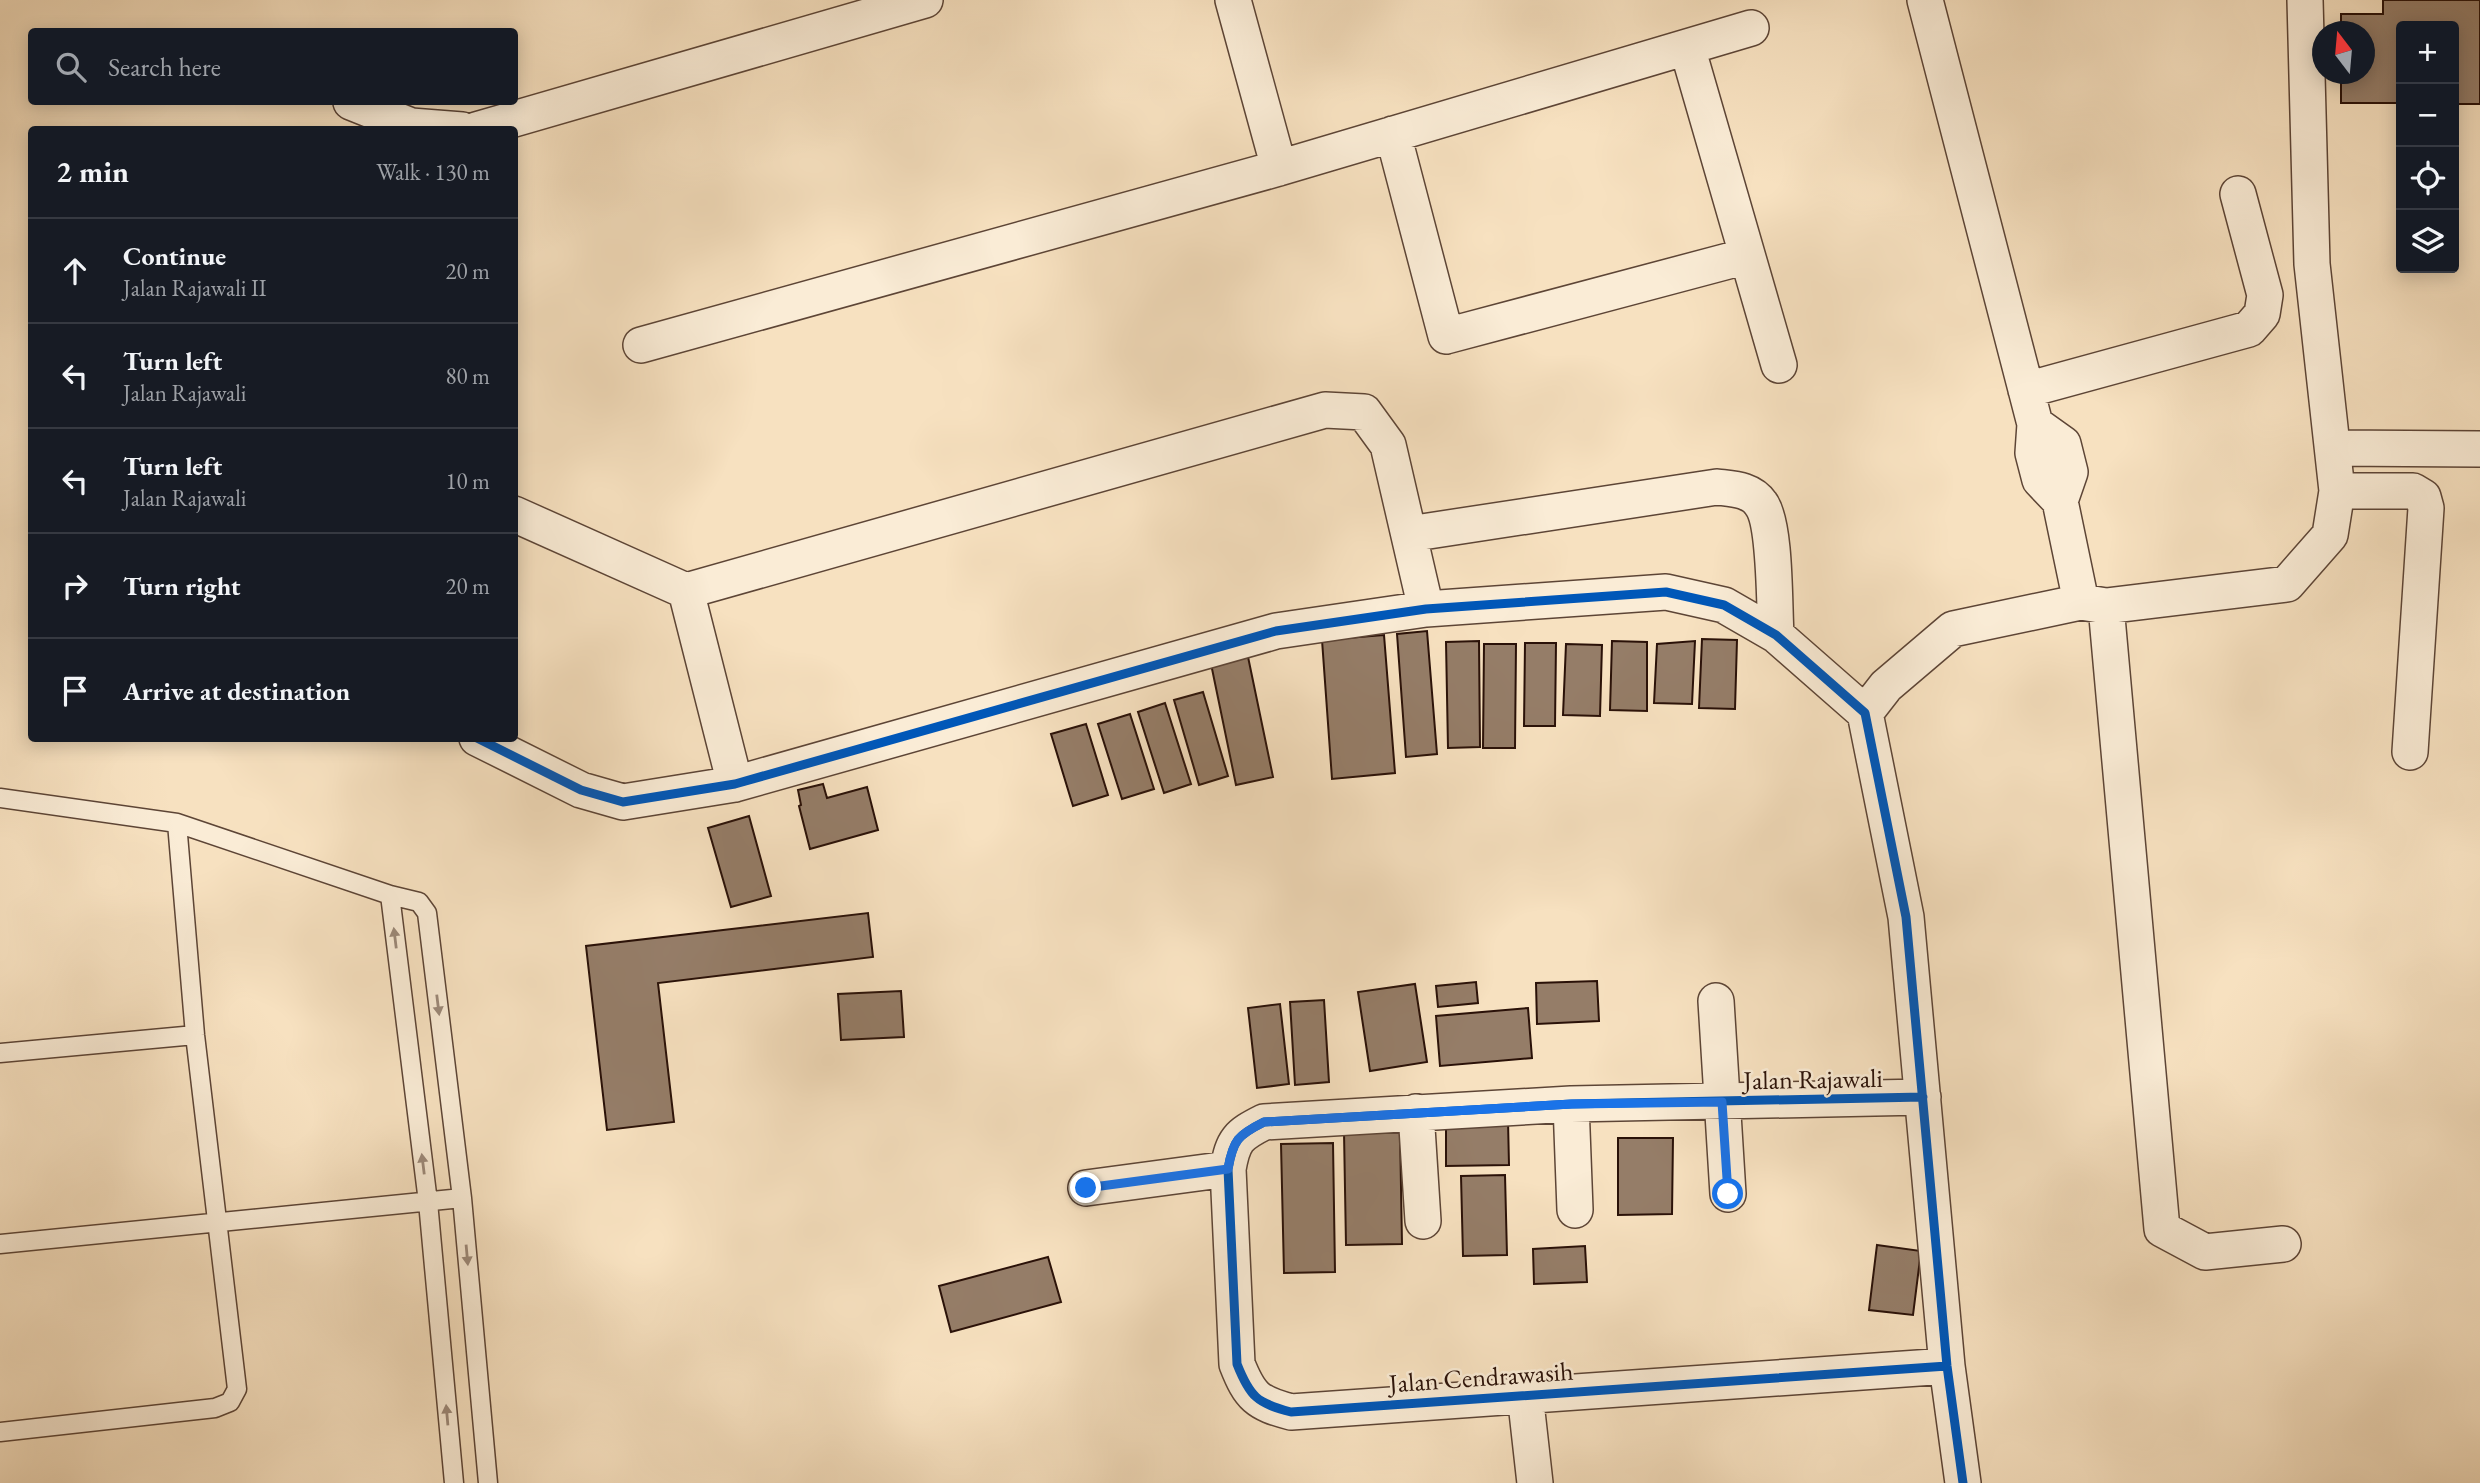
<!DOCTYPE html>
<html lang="en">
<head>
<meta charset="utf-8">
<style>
  body { margin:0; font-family:"EB Garamond",serif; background:#20242c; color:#f1f3f6 }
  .controls { position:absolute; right:21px; top:21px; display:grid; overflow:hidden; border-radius:7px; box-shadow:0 4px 18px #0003 }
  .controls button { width:63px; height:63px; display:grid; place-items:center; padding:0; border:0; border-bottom:2px solid #363941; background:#171b24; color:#f1f3f6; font:35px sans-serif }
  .compass { position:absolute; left:2312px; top:21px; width:63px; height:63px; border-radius:50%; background:#171b24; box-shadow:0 4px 18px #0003; rotate:344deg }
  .stop { position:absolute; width:21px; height:21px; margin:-16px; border:5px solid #1a73e8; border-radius:50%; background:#fff }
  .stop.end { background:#1a73e8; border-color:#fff; box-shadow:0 2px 7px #0008 }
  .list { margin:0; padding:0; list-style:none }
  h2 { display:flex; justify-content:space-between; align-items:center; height:91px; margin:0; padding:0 28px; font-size:30px }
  h2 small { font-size:23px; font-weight:400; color:#9ea1a6 }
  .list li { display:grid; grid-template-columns:46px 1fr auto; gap:21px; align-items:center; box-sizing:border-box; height:105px; padding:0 28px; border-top:2px solid #363941 }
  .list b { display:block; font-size:26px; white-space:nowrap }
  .list p { margin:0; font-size:23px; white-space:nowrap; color:#9ea1a6 }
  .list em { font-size:23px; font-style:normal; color:#9ea1a6 }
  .icon { flex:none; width:38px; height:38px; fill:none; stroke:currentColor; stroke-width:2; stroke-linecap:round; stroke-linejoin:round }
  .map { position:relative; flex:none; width:2480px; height:1483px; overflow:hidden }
  .search { position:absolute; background:#171b24; box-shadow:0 4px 18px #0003; left:28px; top:28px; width:490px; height:77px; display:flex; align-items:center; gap:18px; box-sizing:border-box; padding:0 24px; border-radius:7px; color:#9ea1a6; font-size:26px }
  .panel { position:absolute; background:#171b24; box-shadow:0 4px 18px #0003; left:28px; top:126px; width:490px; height:616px; border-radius:7px }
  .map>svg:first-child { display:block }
  .building { fill:#957d68; stroke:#2a1108; stroke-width:2 }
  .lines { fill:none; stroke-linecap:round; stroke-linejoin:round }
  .service-casing { stroke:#5d4536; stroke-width:21 }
  .minor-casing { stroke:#5d4536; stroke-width:38 }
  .service { stroke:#faecd6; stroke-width:18 }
  .minor { stroke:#faecd6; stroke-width:35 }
  .cycleway-casing { stroke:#faecd6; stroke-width:13 }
  .cycleway { stroke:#0057b8; stroke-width:9 }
  .oneway { fill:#9c8979 }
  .route { stroke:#1a73e8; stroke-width:9 }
  .labels { text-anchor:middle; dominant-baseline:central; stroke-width:5; stroke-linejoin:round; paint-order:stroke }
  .street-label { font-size:26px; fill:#2a1108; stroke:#faecd6 }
</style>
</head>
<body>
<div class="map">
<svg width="2480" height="1483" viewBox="0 0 2480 1483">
  <rect width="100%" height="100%" fill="#f7e1c0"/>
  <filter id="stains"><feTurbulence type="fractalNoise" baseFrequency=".00286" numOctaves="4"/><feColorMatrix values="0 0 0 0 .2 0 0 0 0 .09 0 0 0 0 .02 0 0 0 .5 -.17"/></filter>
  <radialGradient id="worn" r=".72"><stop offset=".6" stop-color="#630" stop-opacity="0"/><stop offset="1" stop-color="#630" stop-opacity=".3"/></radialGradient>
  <path class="building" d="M2383,0H2480V104H2454V26H2401V103H2341V74H2364V32H2341V14H2383Z
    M1427,631L1437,754L1406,757L1397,634Z
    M1384,635L1395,773L1332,779L1322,640Z
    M1702,639L1737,640L1735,709L1699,708Z
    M1479,641L1480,747L1448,748L1446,642Z
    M1612,641L1647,642V711L1610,710Z
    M1695,641L1692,704L1654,703L1657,644Z
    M1525,643H1556L1555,726H1524Z
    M1484,644H1516L1515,748H1483Z
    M1566,644L1602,645L1600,716L1563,715Z
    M1247,652L1273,777L1236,785L1210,659Z
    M1203,692L1228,776L1199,785L1174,700Z
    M1165,703L1191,784L1164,793L1138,712Z
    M1130,714L1154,789L1122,799L1098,724Z
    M1086,724L1108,795L1073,806L1051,734Z
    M823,784L827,798L867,787L878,830L810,849L799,806L801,805L798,790Z
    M749,816L771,896L731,907L708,828Z
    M868,913L873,957L658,983L674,1122L607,1130L586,946Z
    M1597,981L1599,1021L1537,1024L1536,983Z
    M1476,982L1478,1003L1438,1007L1436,986Z
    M1415,984L1427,1062L1370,1071L1358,992Z
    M901,991L904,1037L841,1040L838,994Z
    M1324,1000L1329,1082L1295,1085L1290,1002Z
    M1280,1004L1289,1084L1257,1088L1248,1008Z
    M1528,1008L1532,1058L1440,1066L1436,1016Z
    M1508,1120L1509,1165L1446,1166V1121Z
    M1400,1130L1402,1244L1346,1245L1344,1132Z
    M1618,1138H1673L1672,1214L1618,1215Z
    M1333,1143L1335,1272L1284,1273L1281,1144Z
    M1505,1175L1507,1255L1463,1256L1461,1176Z
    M1877,1245L1921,1251L1913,1315L1869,1310Z
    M1585,1246L1587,1282L1534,1284L1533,1249Z
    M1048,1257L1061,1302L951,1332L939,1286Z"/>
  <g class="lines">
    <g class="service-casing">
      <path id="service" d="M0,798L177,823L390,895
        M0,1053L195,1035
        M0,1244L462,1198
        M0,1432L215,1408L230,1402L237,1389L195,1035L177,823
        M454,1483L428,1202L390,895L419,902L427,913L462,1198L488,1483"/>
    </g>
    <g class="minor-casing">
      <path id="minor" d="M1233,0L1279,168
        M1925,0L2035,424L2033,453L2040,480L2060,501L2081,602
        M1687,47L1779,365
        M351,102L411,126L462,130
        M476,130L925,0
        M1393,134L1446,336L1747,256
        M641,345L1279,168L1751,28
        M2026,390L2249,329L2262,314L2265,295L2238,194
        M2035,424L2063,444L2070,472L2060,501
        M2333,448L2480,449
        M2337,491H2413L2423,497L2426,508L2410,752
        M514,514L686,591
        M1409,534L1717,487C1733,489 1751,489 1761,504C1776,524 1774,607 1776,635
        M2106,606L2162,1229L2205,1252L2283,1244
        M1865,713L1886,686L1953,629L2081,602L2106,606L2287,584L2330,535L2337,491L2312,264L2305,0
        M477,738L581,790L623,802L735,784L1276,631L1426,609L1666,592L1724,605L1776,635L1865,713L1906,917L1947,1366L1963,1483
        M735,784L686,591L1325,410L1364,412L1388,445L1426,609
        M1716,1001L1728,1194
        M1923,1097L1571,1104L1264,1122C1238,1135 1233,1140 1228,1169L1237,1364C1250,1397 1257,1403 1291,1412L1947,1366
        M1571,1104L1575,1210
        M1416,1112L1423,1221
        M1086,1188L1228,1169
        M1525,1394L1535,1483"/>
    </g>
    <use href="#service" class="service"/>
    <use href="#minor" class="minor"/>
    <g class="cycleway-casing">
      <path id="cycleway" d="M477,738L581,790L623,802L735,784L1276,631L1426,609L1666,592L1724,605L1776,635L1865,713L1906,917L1947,1366L1963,1483
        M1923,1097L1571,1104L1264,1122C1238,1135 1233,1140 1228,1169L1237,1364C1250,1397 1257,1403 1291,1412L1947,1366"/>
    </g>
    <use href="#cycleway" class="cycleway"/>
  </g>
  <defs><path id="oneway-solid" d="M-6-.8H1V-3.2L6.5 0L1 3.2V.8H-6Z" transform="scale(1.75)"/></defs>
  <g class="oneway">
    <use href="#oneway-solid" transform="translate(395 938) rotate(-97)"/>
    <use href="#oneway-solid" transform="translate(438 1005) rotate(83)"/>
    <use href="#oneway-solid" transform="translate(423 1164) rotate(-97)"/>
    <use href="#oneway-solid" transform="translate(467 1255) rotate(85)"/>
    <use href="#oneway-solid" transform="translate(447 1415) rotate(-95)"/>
  </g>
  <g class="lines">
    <path class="route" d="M1086,1188L1228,1169C1233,1140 1238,1135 1264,1122L1572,1104L1722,1102L1728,1194"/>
  </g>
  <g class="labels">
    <g class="street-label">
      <text transform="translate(1813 1079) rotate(-1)">Jalan Rajawali</text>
      <text transform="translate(1481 1377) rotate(-4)">Jalan Cendrawasih</text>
    </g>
  </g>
  <rect width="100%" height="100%" filter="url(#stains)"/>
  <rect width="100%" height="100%" fill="url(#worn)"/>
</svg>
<div class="controls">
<button>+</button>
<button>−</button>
<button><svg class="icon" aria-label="locate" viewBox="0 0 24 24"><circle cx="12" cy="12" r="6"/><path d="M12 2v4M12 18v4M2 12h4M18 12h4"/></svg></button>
<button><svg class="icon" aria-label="layers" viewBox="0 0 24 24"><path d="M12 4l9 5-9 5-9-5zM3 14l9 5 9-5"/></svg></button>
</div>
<svg class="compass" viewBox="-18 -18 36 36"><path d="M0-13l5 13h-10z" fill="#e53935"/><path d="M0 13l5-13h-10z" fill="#9ea1a6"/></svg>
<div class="stop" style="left:1728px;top:1194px"></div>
<div class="stop end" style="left:1086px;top:1188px"></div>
<div class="search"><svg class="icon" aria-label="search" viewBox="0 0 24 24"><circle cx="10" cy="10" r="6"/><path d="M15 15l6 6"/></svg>Search here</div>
<section class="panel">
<h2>2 min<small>Walk · 130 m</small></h2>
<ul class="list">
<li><svg class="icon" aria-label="ahead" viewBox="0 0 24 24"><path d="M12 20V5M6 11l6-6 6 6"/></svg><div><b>Continue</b><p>Jalan Rajawali II</p></div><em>20 m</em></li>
<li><svg class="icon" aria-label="left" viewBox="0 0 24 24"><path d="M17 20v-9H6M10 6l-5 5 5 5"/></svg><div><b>Turn left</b><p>Jalan Rajawali</p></div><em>80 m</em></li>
<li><svg class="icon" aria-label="left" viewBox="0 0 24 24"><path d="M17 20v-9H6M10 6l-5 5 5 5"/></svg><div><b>Turn left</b><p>Jalan Rajawali</p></div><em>10 m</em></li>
<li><svg class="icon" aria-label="right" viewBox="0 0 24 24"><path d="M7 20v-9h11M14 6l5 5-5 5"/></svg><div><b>Turn right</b></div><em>20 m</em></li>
<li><svg class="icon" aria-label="arrive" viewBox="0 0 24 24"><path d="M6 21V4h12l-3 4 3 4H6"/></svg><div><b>Arrive at destination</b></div></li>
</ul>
</section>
</div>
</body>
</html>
